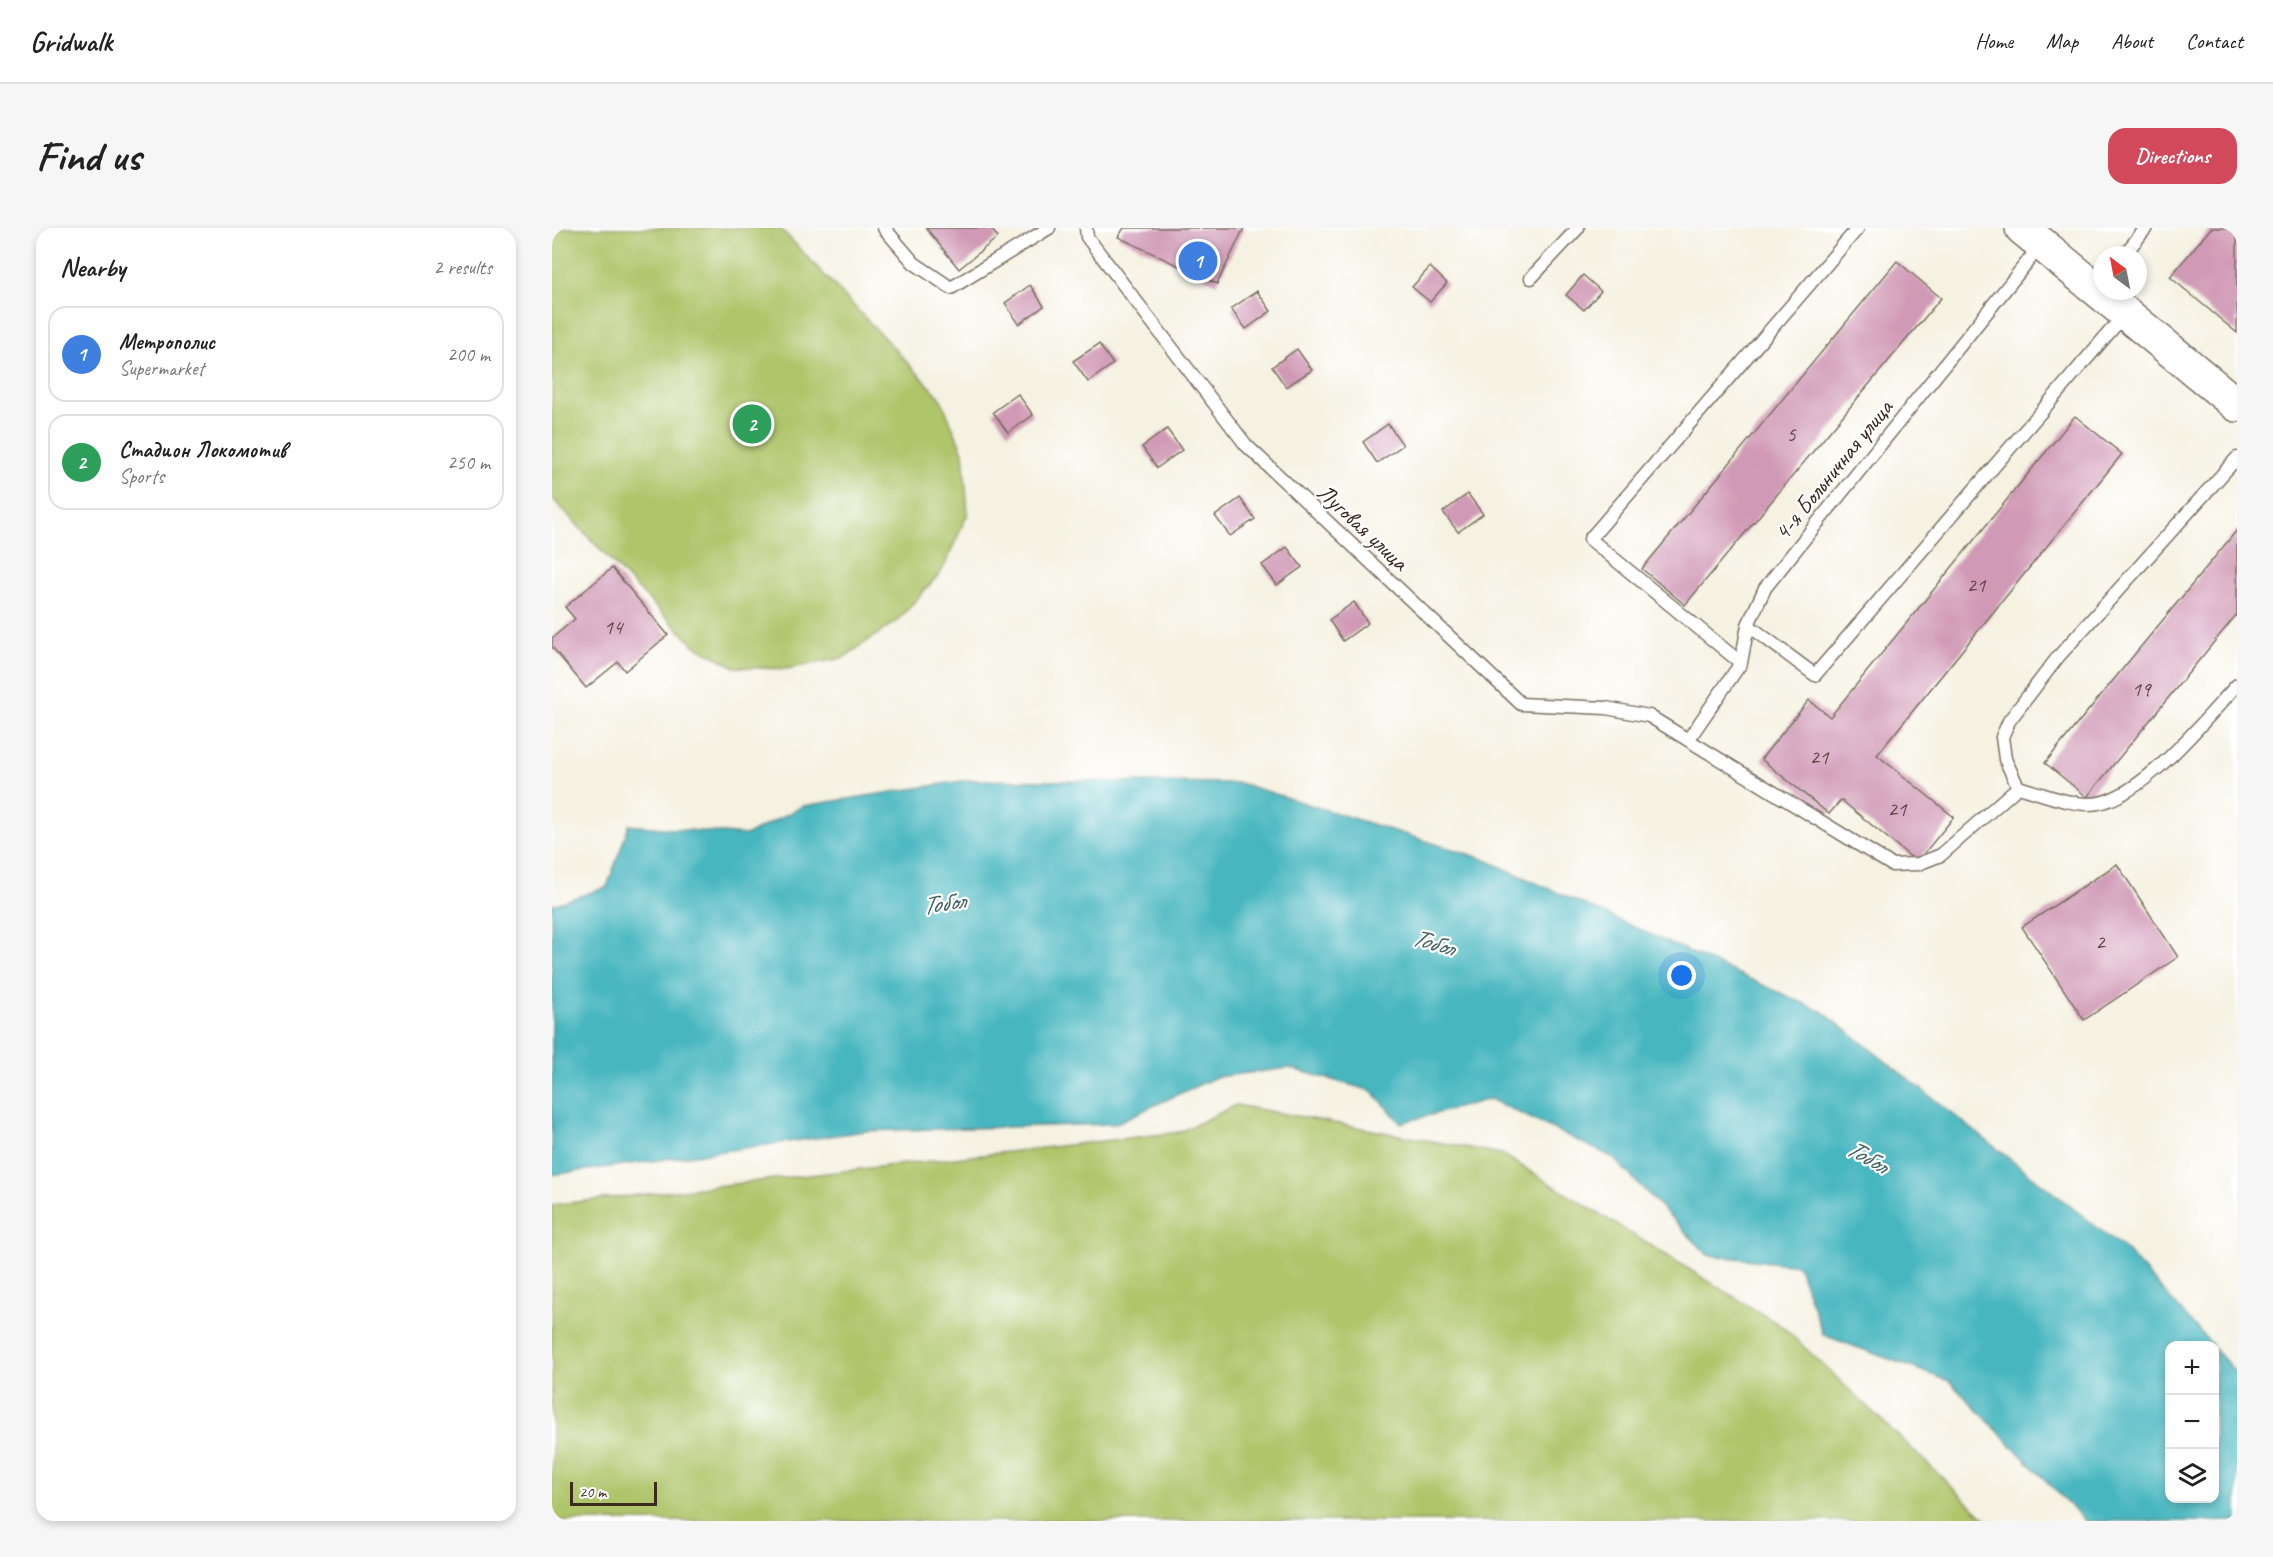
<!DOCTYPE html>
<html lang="en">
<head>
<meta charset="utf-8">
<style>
  body { margin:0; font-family:Caveat,sans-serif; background:#f6f6f6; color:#222 }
  .controls { position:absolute; right:18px; bottom:18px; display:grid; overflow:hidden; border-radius:12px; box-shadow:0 3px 9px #0003 }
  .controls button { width:54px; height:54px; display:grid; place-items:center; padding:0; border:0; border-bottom:2px solid #e0e0e0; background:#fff; color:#222; font:30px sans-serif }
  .compass { position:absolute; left:1541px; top:18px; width:54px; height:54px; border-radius:50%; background:#fff; box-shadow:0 3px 9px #0003; rotate:328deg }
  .scale { position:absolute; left:18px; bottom:15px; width:87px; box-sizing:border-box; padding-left:6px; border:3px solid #3b2a1e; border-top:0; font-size:16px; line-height:21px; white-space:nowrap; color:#3b2a1e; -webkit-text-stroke:4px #fff; paint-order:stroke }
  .you { position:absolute; left:1130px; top:748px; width:21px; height:21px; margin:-15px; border:4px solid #fff; border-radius:50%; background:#1a73e8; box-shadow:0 0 0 9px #1a73e833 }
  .badge { display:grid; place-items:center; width:39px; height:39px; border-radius:50%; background:#d1495b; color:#fff; font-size:20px; font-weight:700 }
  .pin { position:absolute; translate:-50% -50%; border:3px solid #fff; box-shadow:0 2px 6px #0006 }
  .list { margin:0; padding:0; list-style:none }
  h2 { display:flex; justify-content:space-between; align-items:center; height:78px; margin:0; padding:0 24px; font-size:26px }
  h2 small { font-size:20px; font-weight:400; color:#767676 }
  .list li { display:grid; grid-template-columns:39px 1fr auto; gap:18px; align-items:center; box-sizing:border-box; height:96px; margin:0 12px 12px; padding:0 12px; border:2px solid #e0e0e0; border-radius:18px }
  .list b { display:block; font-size:22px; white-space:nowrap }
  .list p { margin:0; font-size:20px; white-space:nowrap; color:#767676 }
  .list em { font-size:20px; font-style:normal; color:#767676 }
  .icon { flex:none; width:33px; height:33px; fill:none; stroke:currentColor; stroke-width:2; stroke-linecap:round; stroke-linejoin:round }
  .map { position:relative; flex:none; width:1685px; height:1293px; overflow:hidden; border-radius:18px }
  header { display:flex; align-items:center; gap:36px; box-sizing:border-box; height:84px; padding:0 30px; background:#fff; border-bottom:2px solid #e0e0e0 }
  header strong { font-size:28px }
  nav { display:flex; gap:33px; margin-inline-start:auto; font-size:21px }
  .intro { display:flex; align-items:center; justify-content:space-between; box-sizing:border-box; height:144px; padding:0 36px }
  h1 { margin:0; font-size:42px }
  .button { padding:15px 27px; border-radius:18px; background:#d1495b; color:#fff; font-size:21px; font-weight:700 }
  main { display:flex; gap:36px; padding:0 36px }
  aside { flex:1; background:#fff; border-radius:18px; box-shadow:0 3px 9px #0003 }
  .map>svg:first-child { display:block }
  .green { fill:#afc56a; stroke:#757844; stroke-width:1.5 }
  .water { fill:#47b6bf; stroke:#41706e; stroke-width:1.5 }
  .building { fill:#d099b5 }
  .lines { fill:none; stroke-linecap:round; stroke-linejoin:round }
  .lane-casing { stroke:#7c7063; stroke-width:15 }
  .secondary-casing { stroke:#7c7063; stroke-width:36 }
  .lane { stroke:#fff; stroke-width:12 }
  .secondary { stroke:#fff; stroke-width:33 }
  .labels { text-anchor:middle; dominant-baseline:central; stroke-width:4.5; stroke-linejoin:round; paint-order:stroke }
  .number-label { font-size:21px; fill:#604644 }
  .street-label { font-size:24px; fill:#3b2a1e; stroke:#fff }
  .water-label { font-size:26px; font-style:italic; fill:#40625e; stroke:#fff }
</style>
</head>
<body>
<header>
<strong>Gridwalk</strong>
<nav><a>Home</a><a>Map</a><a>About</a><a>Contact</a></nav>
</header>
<div class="intro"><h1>Find us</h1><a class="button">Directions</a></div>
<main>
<aside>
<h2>Nearby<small>2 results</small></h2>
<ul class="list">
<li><span class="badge" style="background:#3f7fe0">1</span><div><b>Метрополис</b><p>Supermarket</p></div><em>200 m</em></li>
<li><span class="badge" style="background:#2e9e5b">2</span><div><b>Стадион Локомотив</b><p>Sports</p></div><em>250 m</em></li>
</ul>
</aside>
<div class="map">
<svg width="1685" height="1293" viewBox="0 0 1685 1293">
  <rect width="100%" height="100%" fill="#fff"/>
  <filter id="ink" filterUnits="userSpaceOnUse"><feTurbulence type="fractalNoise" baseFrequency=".0167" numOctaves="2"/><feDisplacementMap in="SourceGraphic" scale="12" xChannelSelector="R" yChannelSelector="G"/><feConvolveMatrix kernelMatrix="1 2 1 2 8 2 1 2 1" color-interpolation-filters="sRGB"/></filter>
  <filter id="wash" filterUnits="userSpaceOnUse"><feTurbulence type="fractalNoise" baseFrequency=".008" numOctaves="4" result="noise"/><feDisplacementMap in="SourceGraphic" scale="24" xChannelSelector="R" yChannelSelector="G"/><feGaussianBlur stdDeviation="1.35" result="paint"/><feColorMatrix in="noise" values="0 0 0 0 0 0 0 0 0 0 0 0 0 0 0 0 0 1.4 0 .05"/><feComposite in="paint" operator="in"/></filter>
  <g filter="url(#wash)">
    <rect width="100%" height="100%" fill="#f5f2e2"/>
    <path class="green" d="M0,0H228L388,169L411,224L416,285L390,343L346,392L291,430L234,441L183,439L143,418L74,349L0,270Z
      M684,877L950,926L1231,1099L1436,1293H0V977L628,904Z"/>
    <path class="water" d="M416,552L688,555L929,630L1271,784L1574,1022L1660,1117L1618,1118V1270H1662L1663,1121L1685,1146V1293H1533L1397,1153L1271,1107L1246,1037L1156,1027L1060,929L938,871L849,895L820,863L737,840L664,849L562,896L314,903L0,947V677L55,659L77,597L195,607L251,578Z"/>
    <g id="blocks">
      <path class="building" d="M374,0H438L446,9L407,41Z
        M572,0H692L665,56L566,9Z
        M1659,0H1685V105L1618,49Z
        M1345,33L1389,70L1133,377L1090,341Z
        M878,39L895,55L878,74L860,59Z
        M1031,47L1049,63L1032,82L1014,67Z
        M478,57L492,78L467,96L453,75Z
        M705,63L719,83L694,101L679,81Z
        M547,116L561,136L536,154L521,133Z
        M745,121L760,142L734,159L720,139Z
        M466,166L481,187L456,205L441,184Z
        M1523,188L1570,226L1325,527L1402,589L1365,634L1289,572L1277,586L1209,531L1257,472L1278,489Z
        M836,196L851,217L825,235L811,214Z
        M615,201L630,222L605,240L590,219Z
        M916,266L931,286L906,304L891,284Z
        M688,270L703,291L678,308L663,288Z
        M1685,302V386L1535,569L1493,535Z
        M735,319L750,339L725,357L710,337Z
        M60,340L116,407L73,443L66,434L34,460L0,419V410L23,391L13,379Z
        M802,374L816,395L791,413L777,392Z
        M1565,636L1626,729L1532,792L1470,699Z"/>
    </g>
  </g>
  <g filter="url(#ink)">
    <use href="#blocks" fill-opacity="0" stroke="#7c7063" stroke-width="1.5"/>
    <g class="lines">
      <g class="lane-casing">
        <path id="lane" d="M332,0L362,35L399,60L497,0
          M534,0L535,9L694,217L969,476L1054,480L1097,488L1340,637L1366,636L1389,627L1466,559C1489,565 1513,576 1538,576C1587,575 1652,492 1685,457
          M1572,27L1594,0
          M979,50L1026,0
          M1196,397L1263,447L1573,86
          M1189,435L1038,311L1306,0
          M1136,512L1189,435L1196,397L1213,360L1489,17
          M1466,559L1453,531L1450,509L1457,493L1506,429L1685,230"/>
      </g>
      <g class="secondary-casing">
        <path id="secondary" d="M1470,0L1685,177"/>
      </g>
      <use href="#lane" class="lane"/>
      <use href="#secondary" class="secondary"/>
    </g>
  </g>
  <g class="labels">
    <g class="number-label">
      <text x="1239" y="206">5</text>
      <text x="1424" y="357">21</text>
      <text x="61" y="399">14</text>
      <text x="1589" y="461">19</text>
      <text x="1267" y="529">21</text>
      <text x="1345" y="581">21</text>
      <text x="1548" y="714">2</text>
    </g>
    <g class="street-label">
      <text transform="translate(1281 242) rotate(-51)">4-я Больничная улица</text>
      <text transform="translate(811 299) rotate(43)">Луговая улица</text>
    </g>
    <g class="water-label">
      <text transform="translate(391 675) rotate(-8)">Тобол</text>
      <text transform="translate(881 714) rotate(17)">Тобол</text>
      <text transform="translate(1315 928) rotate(30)">Тобол</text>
    </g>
  </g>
</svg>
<div class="controls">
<button>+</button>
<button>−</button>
<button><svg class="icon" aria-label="layers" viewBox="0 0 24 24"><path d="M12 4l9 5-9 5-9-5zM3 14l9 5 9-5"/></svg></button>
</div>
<svg class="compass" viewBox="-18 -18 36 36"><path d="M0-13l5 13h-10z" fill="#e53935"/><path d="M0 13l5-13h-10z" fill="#767676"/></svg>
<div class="scale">20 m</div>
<div class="you"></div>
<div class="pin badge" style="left:646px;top:33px;background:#3f7fe0">1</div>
<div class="pin badge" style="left:200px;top:196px;background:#2e9e5b">2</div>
</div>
</main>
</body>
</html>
